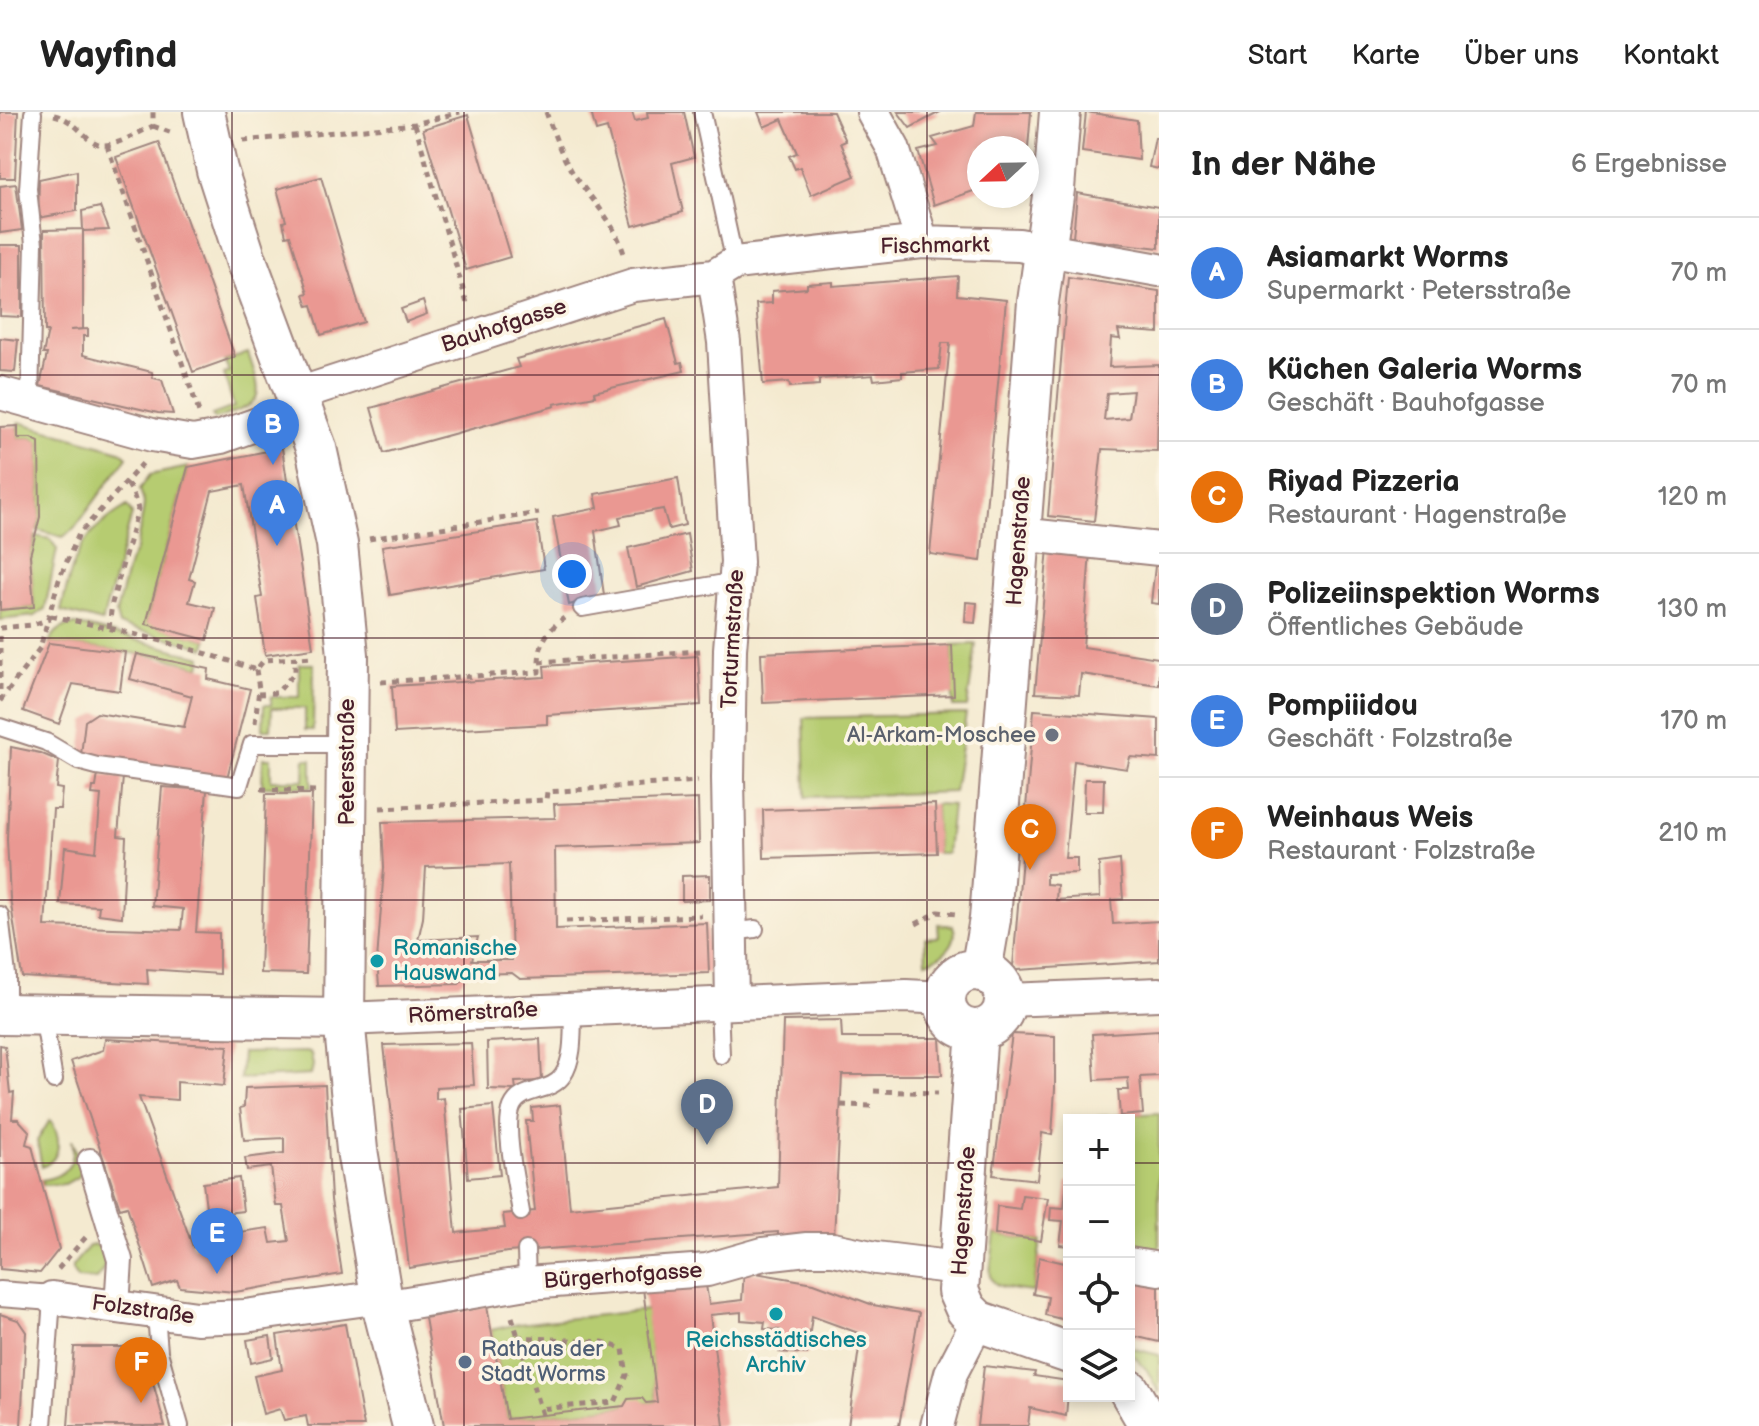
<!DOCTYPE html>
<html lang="de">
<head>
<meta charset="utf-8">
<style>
  body { margin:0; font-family:"Balsamiq Sans",sans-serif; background:#f2f2f2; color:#222 }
  .controls { position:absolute; right:24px; bottom:24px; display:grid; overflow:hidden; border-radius:0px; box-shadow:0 4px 12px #0003 }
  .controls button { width:72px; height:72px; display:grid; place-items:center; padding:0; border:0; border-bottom:2px solid #e0e0e0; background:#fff; color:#222; font:40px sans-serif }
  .compass { position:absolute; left:967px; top:24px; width:72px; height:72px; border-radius:50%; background:#fff; box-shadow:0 4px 12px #0003; rotate:248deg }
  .you { position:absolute; left:572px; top:462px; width:28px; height:28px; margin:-20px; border:6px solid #fff; border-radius:50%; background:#1a73e8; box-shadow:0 0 0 12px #1a73e833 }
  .badge { display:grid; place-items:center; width:52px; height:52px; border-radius:50%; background:#d1495b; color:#fff; font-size:26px; font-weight:700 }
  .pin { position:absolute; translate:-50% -66px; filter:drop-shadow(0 2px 4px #0008) }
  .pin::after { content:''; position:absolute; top:42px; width:28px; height:24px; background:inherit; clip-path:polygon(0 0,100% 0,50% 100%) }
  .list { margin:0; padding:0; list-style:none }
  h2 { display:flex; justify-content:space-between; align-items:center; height:104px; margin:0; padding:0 32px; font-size:34px }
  h2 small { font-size:26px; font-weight:400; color:#767676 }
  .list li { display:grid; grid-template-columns:52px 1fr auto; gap:24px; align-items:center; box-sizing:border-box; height:112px; padding:0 32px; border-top:2px solid #e0e0e0 }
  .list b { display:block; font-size:30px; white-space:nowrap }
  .list p { margin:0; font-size:26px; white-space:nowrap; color:#767676 }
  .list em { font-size:26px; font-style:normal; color:#767676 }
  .icon { flex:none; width:44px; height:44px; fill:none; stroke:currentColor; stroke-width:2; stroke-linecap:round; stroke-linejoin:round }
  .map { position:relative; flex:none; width:1159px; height:1314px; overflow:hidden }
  header { display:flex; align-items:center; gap:48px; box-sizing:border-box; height:112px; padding:0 40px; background:#fff; border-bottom:2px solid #e0e0e0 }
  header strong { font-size:38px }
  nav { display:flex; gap:44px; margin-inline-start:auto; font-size:28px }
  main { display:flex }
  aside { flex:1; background:#fff }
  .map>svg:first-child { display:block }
  .green { fill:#b6cc71; stroke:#80764e; stroke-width:2 }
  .building { fill:#ea9892; fill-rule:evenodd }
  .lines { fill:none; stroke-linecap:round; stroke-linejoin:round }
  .service-casing { stroke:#9f847e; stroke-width:20 }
  .pedestrian-casing { stroke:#9f847e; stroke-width:28 }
  .minor-casing { stroke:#9f847e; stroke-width:36 }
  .tertiary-casing { stroke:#9f847e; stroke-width:44 }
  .path { stroke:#9f847e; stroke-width:5; stroke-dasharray:6 6; stroke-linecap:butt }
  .service { stroke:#fff; stroke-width:16 }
  .pedestrian { stroke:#fff; stroke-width:24 }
  .minor { stroke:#fff; stroke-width:32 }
  .tertiary { stroke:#fff; stroke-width:40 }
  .grid { fill:none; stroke:#4a1f2b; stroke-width:2; stroke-opacity:0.55 }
  .worship-dot { fill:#6b7280; stroke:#fcf5e5; stroke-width:3 }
  .culture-dot { fill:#0f9aa8; stroke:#fcf5e5; stroke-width:3 }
  .service-dot { fill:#5c6f8a; stroke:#fcf5e5; stroke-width:3 }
  .labels { text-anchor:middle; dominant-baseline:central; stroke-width:7; stroke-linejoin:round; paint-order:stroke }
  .street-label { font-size:22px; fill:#4a1f2b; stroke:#fcf5e5 }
  .worship-label { font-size:22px; fill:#5b616d; stroke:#fcf5e5; text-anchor:end }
  .culture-label { font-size:22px; fill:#0d838f; stroke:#fcf5e5; text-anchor:start }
  .service-label { font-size:22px; fill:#4e5e75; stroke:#fcf5e5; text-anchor:start }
</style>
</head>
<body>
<header>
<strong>Wayfind</strong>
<nav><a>Start</a><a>Karte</a><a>Über uns</a><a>Kontakt</a></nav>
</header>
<main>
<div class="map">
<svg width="1159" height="1314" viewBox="0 0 1159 1314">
  <rect width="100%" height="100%" fill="#fcf5e5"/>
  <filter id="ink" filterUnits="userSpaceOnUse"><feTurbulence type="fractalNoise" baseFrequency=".0125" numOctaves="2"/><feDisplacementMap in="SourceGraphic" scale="16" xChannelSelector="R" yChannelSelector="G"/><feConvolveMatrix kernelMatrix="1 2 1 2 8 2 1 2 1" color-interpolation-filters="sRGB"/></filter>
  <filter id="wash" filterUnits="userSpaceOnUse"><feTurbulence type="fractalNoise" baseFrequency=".006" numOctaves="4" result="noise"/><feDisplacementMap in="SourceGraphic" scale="32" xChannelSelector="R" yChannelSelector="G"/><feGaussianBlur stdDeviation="1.8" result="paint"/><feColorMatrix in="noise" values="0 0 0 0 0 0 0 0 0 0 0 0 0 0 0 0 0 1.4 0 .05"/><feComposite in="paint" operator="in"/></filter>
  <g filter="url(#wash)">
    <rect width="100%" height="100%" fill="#f4ead0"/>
    <path class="green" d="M248,241C264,287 265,291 215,307L212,303L234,295L224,262L229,260L225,249Z
      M19,310L120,339L127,345L74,417L63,425L37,418L40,405L39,330L31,326H18Z
      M188,355L146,511L207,528L205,536L119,513L116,502L120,485L129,451L136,437L143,400L144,391L140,377L150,363Z
      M127,394L132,402L102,510L61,499C74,445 77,424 127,394Z
      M36,424L50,427L57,437L45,497L35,504L0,508V498L34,495L30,443Z
      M78,513L202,545L200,555L164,545L49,531C55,518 63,513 78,513Z
      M976,532L967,595H953L952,533Z
      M299,552H314L313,618H305V596H272L271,617H263L264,593H271V585H299Z
      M966,602L954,680L806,685L804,606Z
      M263,646H271V668H304L305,647H312V675L262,674Z
      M935,692L952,693L947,741H937Z
      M938,812L953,814C960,831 942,846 926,850L925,826L939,825Z
      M306,940L311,942L313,953L311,963L240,967L242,941Z
      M1159,1001V1146L1129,1141V1008H1097V1005Z
      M50,1008C61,1023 63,1046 42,1055L37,1029Z
      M72,1028L82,1052L79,1064L65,1072L43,1073L42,1068C65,1064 77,1053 72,1028Z
      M995,1122L1041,1129L1033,1180C980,1174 989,1171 995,1122Z
      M93,1132L103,1136C110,1150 105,1156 96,1167L77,1166L72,1158V1154L89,1134Z
      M647,1198L657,1290L507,1307L491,1218L518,1212Z
      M1131,1236L1159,1243V1281L1147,1258L1130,1240Z"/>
    <g id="blocks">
      <path class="building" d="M0,0H18L15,66H0Z
        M591,0H632L635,9L648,6L647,0H684L694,45L672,51L683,100L633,114L607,16L596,19Z
        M758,0H833L846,29L841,31L855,64L811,83L800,55L795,57L789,44L797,41L782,7L764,15Z
        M898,0H940L910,16Z
        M976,0H1031L1028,36H979V77L934,93L918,39L938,34L932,26L974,14Z
        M1086,0L1137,8L1139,48L1082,40Z
        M468,3L510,145L466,158L423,17Z
        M1155,26H1159V57L1149,55Z
        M159,30L235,245L193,260L116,45Z
        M77,59V99L38,106L39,67Z
        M321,65L364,210L321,223L312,193L308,194L304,182L308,181L290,123L286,124L283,110L286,109L277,77Z
        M16,72L22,118L0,121V74Z
        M1077,81L1159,95V136L1073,126Z
        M100,95L109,118L83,119V217L70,218L88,217V224H83V243L152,260L153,266L162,268L173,302L158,301L40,274L47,242H43L48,219H45L44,118L83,117L82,99Z
        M0,133H22V205L0,204Z
        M958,164L957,183L1006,188L981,449L930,442L950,231H942L939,257L902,260V265L874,268L873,263L819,267V273L790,275L789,270L763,272L756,192L772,191V179L807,176V172L833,170V174Z
        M1068,165L1159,179V221L1118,218L1120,227L1111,226L1109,255L1159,253L1157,339L1102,337L1094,409L1048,404ZM1133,279L1129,306L1104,308L1107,281Z
        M423,189L427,202L406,210L401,197Z
        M666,207L678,251L682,250L684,259L594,280L595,284L554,292L555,294L384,341L371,296L519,255L516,247Z
        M0,226L18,228L15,260L0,259Z
        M18,314V326H31L39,330L40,405L30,443L34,495L0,498V315Z
        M282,336L313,536L265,543L257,486L262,485L244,373L212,379L189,467L195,469L189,490L215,496L207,528L146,512L188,355Z
        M678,366L685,413L669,417L663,397L619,405L621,413L595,419L604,483L569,493L553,405L598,396L595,382Z
        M537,410L544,457L390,483L382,434Z
        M687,422L693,459L636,475L628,436Z
        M1048,436L1090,439L1083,535L1159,546V573L1081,562L1079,583L1035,581Z
        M1156,445L1159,446V492L1151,491Z
        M966,490L977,491L975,511L965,510Z
        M49,531L125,540L120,579L73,572L59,612L23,599Z
        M952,533L954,583L763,591L761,541Z
        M137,542L209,557L208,567L250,577L227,666L81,643L85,609L97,601L184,615L192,584L130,567Z
        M698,544L701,593L547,603V612L395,621L392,574L545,565L544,554Z
        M1034,598L1159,607V647L1130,645L1127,657L1074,649L1065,746H1077V761L1046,762V772L1057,773L1056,788L1100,785L1099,751L1120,748L1123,787L1111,788L1113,812L1159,809V849L1018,858L1013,855Z
        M11,635L40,641L59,649L56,676L62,677L60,697H53L45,814L181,818L183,797L152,794L162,675L207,678L196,820L219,821V862L147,857L148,872L22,865L10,786L7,727Z
        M98,662L123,665L118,724L126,725L122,805L98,802L99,794L60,792L65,735L96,740L101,683L92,682L93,675H96Z
        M1085,667H1104L1103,700H1084Z
        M266,682H312L306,862L260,861Z
        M698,687L699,731L555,736L556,817L707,811L709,861L520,867L512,861L468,862L459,872L379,874L377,849L384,756L382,710L555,706L554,692ZM509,752L512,848H472L478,825L418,828L423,806L426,755Z
        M935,692L937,741L764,746L763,698Z
        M710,763V788L682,789V764Z
        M841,908L842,926H940L942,963H842L834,1126L778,1123V1120L507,1140L409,1156L384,933L471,931L474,973L436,975V987L444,986L456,1121L505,1116L503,1102L535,1099L526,1009H533L532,996L560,993L570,1096L778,1075L783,909Z
        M1159,918V964L1140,965L1143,1002L1120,1004L1118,978H1129L1128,966L1095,968L1092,922Z
        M1012,922L1055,924V977L1052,1023L1042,1021L1037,1068L993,1063Z
        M105,927L228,934L224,974L177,970V988L139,985L193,1135L226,1128L225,1122L268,1116L271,1131L289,1129L283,1094H276L271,1055L247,1058L245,1046L284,1041V1026L244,1028L240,996L244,995L245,976L325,973L331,1088L342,1162L235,1180L180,1175L177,1168L153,1176L127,1094L120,1096L71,949L103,938Z
        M540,927L542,969L515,970L516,978L488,977L487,930Z
        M0,933L5,934L10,981L14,980L12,1007H18L29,1019L26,1032L32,1034L59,1137L40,1161L0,1157Z
        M493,994L500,1063L468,1066L462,997Z
        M239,1066L243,1099L207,1103L203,1071Z
        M1067,1070H1069V1134L1060,1133L1063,1109L1050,1108L1051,1095L1064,1096Z
        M1022,1083L1048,1086L1041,1129L995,1122L997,1094L1020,1097Z
        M1039,1145L1069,1152V1209L1045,1203L1048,1185L1033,1182Z
        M744,1159L814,1171L873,1193L919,1201L899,1314H848L861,1222L812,1204L807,1242L779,1240L780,1218L764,1217L765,1210L741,1208V1200L710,1203L724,1314H444L425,1206L487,1194L507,1307L624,1294L628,1287L642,1286L646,1291L657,1290L643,1176L705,1167L709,1192L742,1188Z
        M1129,1161L1159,1166V1230L1129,1223Z
        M0,1202L18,1208L26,1220L21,1314H0Z
        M345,1212L364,1314H308L306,1304L284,1308L280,1297L263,1302L254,1264L282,1258L277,1223Z
        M270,1224L273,1246L251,1251L247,1228Z
        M74,1235H143L165,1314H68Z
        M984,1254L1035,1260L1034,1264L1069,1269L1066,1304L1030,1296L1028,1314H977Z"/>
    </g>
  </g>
  <g filter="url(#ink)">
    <use href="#blocks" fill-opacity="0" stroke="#9f847e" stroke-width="2"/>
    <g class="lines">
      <g class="service-casing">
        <path id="service" d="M702,0L735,151
          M30,287L34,132L28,77L33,1
          M582,496L736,469
          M0,615L46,630L78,649L97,654L239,674L252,632H346
          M0,803L7,863V901
          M731,820L755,817
          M719,891L721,943
          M43,904L54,968
          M521,1100C517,1076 503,1017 512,995C521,974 551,982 563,963C575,945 572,917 573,896
          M526,1138L527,1171
          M156,1202L159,1240L180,1314
          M43,1314L52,1186"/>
      </g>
      <g class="pedestrian-casing">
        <path id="pedestrian" d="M90,1049L120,1148L117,1195
          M0,1182L52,1186"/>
      </g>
      <g class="minor-casing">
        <path id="minor" d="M873,0L893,36L922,130
          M714,164L724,230L737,450L730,537L728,666L732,891
          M0,281L152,323L193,330L221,325L302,296
          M298,282L633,173L714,164L735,151L922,130L1019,133L1159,158
          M1019,422L1159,437
          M1005,888L1159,882
          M344,907L906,884L945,886
          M1129,1152L1159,1157
          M52,1186L197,1206L245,1204L381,1185
          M383,1195L527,1171L707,1158L763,1142L807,1137H833L876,1146L958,1156
          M937,1314L951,1261L978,1209"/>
      </g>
      <g class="tertiary-casing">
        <path id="tertiary" d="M204,0L217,58L246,148L316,336L337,432L348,543L344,907L357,1038L383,1195L413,1314
          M945 888a30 30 0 1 1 60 0a30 30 0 1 1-60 0Z
          M981,859L990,807L1038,190L1054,77L1060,0
          M0,902L344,907
          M977,918L958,1179L966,1197L978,1209L1069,1241
          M1129,1278L1150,1314"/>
      </g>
      <path class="path" d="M546,0C554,22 561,44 575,64C595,92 615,110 625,145
        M54,3C78,8 87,33 104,33C119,33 139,20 153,14V0
        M415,12L468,195
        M153,14L175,22
        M243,29L415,12L460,0
        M107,33L199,300
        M369,427L539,401
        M51,504C121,518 189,534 256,558L264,548L314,545
        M0,516L32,513L50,507
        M109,516L112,491L138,397L133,381L127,371
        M0,524V588
        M539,550C540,529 547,519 564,506
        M381,570L539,560V550L700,539
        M258,582L277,581L295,560V546
        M0,589L40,536L59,467L79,422L143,351
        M255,611L259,577L256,558
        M261,677L315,679
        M380,696L546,688L547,680L698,669
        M566,809L701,804
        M916,812L938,800L956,802
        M874,979L938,981
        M841,993L874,994
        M58,1157L86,1125
        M512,1205L542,1303
        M517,1225L603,1230L623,1237L627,1263L615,1290L540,1297"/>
      <use href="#service" class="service"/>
      <use href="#pedestrian" class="pedestrian"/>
      <use href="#minor" class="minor"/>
      <use href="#tertiary" class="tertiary"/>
    </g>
  </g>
  <path class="grid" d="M232,0V1314M464,0V1314M695,0V1314M927,0V1314M0,263H1159M0,526H1159M0,788H1159M0,1051H1069M1129,1051H1159"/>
  <circle class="worship-dot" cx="1052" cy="623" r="8"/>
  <g class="culture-dot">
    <circle cx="377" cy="849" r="8"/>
    <circle cx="776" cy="1202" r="8"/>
  </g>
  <circle class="service-dot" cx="465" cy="1250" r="8"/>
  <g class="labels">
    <g class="street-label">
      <text transform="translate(935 134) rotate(-1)">Fischmarkt</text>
      <text transform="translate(504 214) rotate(-18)">Bauhofgasse</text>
      <text transform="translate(1019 429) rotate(-86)">Hagenstraße</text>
      <text transform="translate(733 527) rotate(-87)">Torturmstraße</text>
      <text transform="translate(347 650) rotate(-90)">Petersstraße</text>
      <text transform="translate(473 901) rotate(-3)">Römerstraße</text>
      <text transform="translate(964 1099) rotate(-86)">Hagenstraße</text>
      <text transform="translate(623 1164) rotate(-4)">Bürgerhofgasse</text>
      <text transform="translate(143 1198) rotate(8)">Folzstraße</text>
    </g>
    <g class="worship-label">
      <text x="1036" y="623">Al-Arkam-Moschee</text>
    </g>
    <g class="culture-label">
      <text x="393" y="836">Romanische<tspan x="393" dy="25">Hauswand</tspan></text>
      <text x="776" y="1228" text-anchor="middle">Reichsstädtisches<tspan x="776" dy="25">Archiv</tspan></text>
    </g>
    <g class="service-label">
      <text x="481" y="1237">Rathaus der<tspan x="481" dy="25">Stadt Worms</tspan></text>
    </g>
  </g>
</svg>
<div class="controls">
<button>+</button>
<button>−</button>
<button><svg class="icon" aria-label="locate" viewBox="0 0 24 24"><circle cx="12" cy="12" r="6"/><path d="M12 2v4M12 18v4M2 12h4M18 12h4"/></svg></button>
<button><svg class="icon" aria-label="layers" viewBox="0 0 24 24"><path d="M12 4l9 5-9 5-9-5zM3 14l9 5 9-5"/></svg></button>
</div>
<svg class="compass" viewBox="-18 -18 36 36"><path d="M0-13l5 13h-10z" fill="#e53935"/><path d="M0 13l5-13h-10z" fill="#767676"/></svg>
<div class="you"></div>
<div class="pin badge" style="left:277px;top:434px;background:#3f7fe0">A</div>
<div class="pin badge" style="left:273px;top:353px;background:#3f7fe0">B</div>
<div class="pin badge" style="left:1030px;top:758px;background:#e8710a">C</div>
<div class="pin badge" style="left:707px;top:1033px;background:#5c6f8a">D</div>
<div class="pin badge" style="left:217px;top:1162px;background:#3f7fe0">E</div>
<div class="pin badge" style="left:141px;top:1291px;background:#e8710a">F</div>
</div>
<aside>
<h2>In der Nähe<small>6 Ergebnisse</small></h2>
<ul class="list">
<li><span class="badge" style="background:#3f7fe0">A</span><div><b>Asiamarkt Worms</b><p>Supermarkt · Petersstraße</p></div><em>70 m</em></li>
<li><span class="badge" style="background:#3f7fe0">B</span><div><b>Küchen Galeria Worms</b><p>Geschäft · Bauhofgasse</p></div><em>70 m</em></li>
<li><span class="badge" style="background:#e8710a">C</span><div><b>Riyad Pizzeria</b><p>Restaurant · Hagenstraße</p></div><em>120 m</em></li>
<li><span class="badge" style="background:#5c6f8a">D</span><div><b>Polizeiinspektion Worms</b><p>Öffentliches Gebäude</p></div><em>130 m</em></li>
<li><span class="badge" style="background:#3f7fe0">E</span><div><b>Pompiiidou</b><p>Geschäft · Folzstraße</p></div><em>170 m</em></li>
<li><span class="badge" style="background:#e8710a">F</span><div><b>Weinhaus Weis</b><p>Restaurant · Folzstraße</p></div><em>210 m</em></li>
</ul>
</aside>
</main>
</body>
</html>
